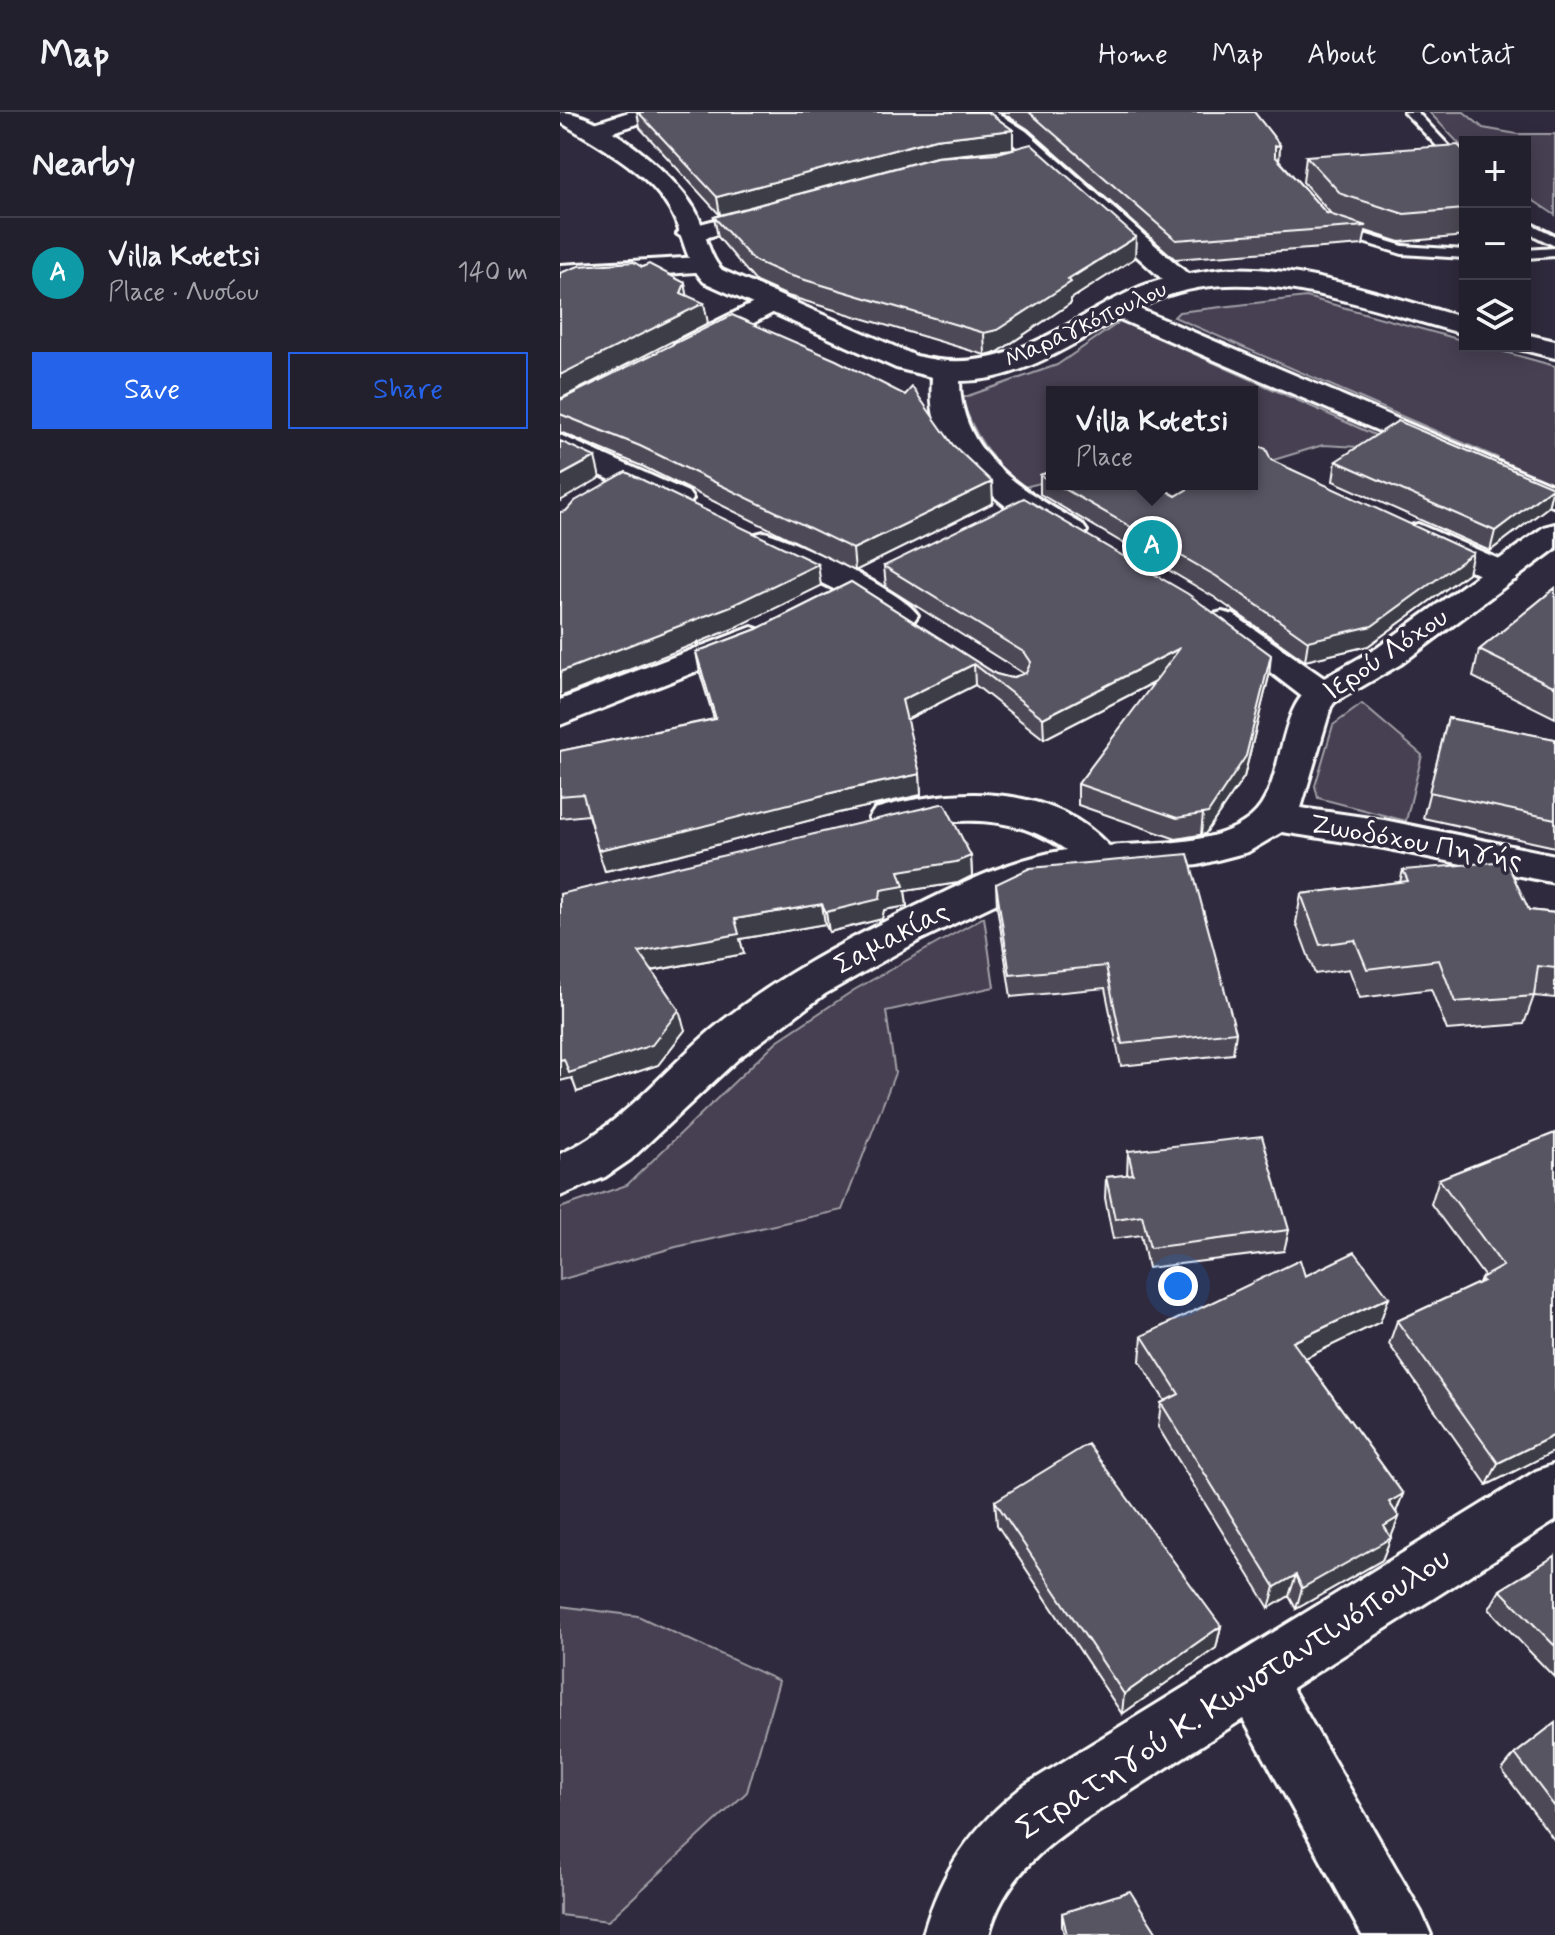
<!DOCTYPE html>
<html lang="en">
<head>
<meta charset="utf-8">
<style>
  body { margin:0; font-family:Mynerve,sans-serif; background:#2b2836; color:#f1f3f6 }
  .controls { position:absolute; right:24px; top:24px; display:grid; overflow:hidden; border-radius:0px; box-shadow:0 4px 20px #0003 }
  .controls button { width:72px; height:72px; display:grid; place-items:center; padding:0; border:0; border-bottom:2px solid #403e4a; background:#23202e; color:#f1f3f6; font:40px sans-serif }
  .you { position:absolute; left:618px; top:1174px; width:28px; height:28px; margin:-20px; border:6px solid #fff; border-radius:50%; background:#1a73e8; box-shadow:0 0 0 12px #1a73e833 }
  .badge { display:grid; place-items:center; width:52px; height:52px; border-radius:50%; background:#2563eb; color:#fff; font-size:26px; font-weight:700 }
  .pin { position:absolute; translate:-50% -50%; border:4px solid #fff; box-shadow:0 2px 8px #0006 }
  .popup { position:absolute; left:486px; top:274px; width:212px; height:104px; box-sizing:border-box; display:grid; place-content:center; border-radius:0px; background:#23202e; filter:drop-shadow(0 2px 6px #0005); font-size:26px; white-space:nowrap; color:#a3a3aa }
  .popup b { font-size:30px; color:#f1f3f6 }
  .popup::after { content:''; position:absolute; left:50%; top:100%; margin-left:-16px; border:16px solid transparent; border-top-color:#23202e }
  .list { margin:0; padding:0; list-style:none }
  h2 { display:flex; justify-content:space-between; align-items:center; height:104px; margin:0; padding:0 32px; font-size:34px }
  h2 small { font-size:26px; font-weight:400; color:#a3a3aa }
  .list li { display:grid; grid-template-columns:52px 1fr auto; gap:24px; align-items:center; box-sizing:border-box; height:112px; padding:0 32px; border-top:2px solid #403e4a }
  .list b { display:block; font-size:30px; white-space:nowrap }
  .list p { margin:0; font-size:26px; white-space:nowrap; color:#a3a3aa }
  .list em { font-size:26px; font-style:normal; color:#a3a3aa }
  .actions { display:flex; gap:16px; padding:24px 32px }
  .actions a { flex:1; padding:18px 0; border:2px solid #2563eb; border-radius:0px; text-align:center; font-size:28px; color:#2563eb }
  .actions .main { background:#2563eb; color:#fff }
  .icon { flex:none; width:44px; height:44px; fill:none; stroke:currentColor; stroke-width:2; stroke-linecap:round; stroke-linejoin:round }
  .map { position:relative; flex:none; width:995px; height:1823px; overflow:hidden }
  header { display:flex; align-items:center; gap:48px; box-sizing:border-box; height:112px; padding:0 40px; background:#23202e; border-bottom:2px solid #403e4a }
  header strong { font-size:38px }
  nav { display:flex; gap:44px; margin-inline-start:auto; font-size:28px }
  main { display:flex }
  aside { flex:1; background:#23202e }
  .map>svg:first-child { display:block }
  .green { fill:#464152; stroke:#a2a0a8; stroke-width:2 }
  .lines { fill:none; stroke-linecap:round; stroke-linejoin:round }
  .service-casing { stroke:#fff; stroke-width:6 }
  .minor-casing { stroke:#fff; stroke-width:6 }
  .secondary-casing { stroke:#fff; stroke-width:6 }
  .service { fill:#2f2a3d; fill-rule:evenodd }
  .minor { fill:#2f2a3d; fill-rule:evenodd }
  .secondary { fill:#2f2a3d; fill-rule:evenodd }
  .wall { fill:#4d4956; stroke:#fff; stroke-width:2 }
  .shaded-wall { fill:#3e3c46; stroke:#fff; stroke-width:2 }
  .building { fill:#595564; stroke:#fff; stroke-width:2 }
  .labels { text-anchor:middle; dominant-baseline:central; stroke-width:7; stroke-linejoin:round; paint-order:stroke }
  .far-street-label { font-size:24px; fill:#fff; stroke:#2f2a3d }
  .street-label { font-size:28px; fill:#fff; stroke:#2f2a3d }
  .near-street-label { font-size:34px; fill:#fff; stroke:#2f2a3d }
</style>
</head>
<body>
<header>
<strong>Map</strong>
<nav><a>Home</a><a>Map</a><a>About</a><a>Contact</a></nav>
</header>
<main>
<aside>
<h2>Nearby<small></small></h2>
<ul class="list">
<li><span class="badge" style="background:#0f9aa8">A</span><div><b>Villa Kotetsi</b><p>Place · Λυσίου</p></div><em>140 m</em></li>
</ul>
<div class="actions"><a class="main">Save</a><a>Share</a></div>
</aside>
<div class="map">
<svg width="995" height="1823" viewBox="0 0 995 1823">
  <rect width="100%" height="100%" fill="#2f2a3d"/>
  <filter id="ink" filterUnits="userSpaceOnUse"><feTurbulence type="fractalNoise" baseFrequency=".0125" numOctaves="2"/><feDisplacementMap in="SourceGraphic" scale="16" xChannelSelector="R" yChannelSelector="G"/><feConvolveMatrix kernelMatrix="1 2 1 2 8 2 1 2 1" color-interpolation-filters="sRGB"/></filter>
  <g filter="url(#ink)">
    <path class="green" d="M869,0H904L923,16L957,22H995V103L965,83V30H905V38Z
      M746,185L905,229V234H923L995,254V378L939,354L938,346L614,205L619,200Z
      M561,209L817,324L799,335L763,333L707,350H692V280H492V368L461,376C433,349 413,324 402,286L497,253Z
      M802,592L862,643L846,709L758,686L755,674L773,613Z
      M424,805L434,875L326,899L335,961L282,1098L116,1135L0,1168V1096L67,1073L217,929L294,878Z
      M0,1494L78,1504L219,1569L187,1680L48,1809L0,1803Z"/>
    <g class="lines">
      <g class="service-casing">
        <path id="service" d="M844,0H857L905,51V63Z
          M965,109L995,124V134L965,119Z
          M775,113L843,134L905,138V146L842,142L770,120V114Z
          M995,136V144L965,146V138Z"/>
      </g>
      <g class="minor-casing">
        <path id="minor" d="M69,0H103L100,5L30,27L19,20L22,15Z
          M409,0H436L466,19L630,164L634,170L630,176H612L450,29Z
          M212,93L221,95L224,100L221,105L130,130L117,122L121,117Z
          M142,145L155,153L151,159L0,169V153Z
          M210,183L220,185L224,191L220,197L137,241H117L113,235L117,229Z
          M558,188L995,374V395L548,202L544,196L548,190Z
          M0,323L128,380L133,387L128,394H106L0,344Z
          M858,412L955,454L960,461L955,468L943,471L931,468L847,429L842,422L847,415Z
          M204,420C234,428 342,479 358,503L353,510L341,513L329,510L284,482L192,437L188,430L192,423Z
          M192,515L204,519L209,526L204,533L0,613V588Z
          M762,571L775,574L780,582L771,595L741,696L824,708L995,743V771L824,736L722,720L688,740L638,753L481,770L362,827L265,882L180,945L70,1048L45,1065L0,1084V1042C60,1015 101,961 150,919C209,869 279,832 348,798C399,773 449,747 506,738C461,707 417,705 364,712C346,715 333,720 315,715L309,706L315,697C393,675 489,670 549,734C592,730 655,735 691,705C728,675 714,583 762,571Z
          M995,1352V1409L732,1576L861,1800L871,1823H802L683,1607C647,1630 611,1653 575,1676C515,1713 447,1750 429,1823H363C381,1758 412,1714 465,1673L976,1359Z"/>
      </g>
      <g class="secondary-casing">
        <path id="secondary" d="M0,0C41,0 113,61 134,96C146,116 146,141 162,158L356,244C448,267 503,208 582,174C603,166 632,161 654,158C732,149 829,185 905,206V222C812,199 696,149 601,186C535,212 476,269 400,269C400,344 464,379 522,412L527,419L522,426C480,436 391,353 377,314C371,298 371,282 372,265L336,256L144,170C124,148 124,122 110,98C87,58 38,33 0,10Z
          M965,222L995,229V246L955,236L965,234Z
          M995,412V437L841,552L775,590L762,593L749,590L645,510L650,503L662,500L674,503L764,566L817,536L984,415Z"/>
      </g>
      <use href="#service" class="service"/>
      <use href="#minor" class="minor"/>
      <use href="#secondary" class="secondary"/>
    </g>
    <path class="wall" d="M77,0H428L453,18V37L384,44L575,146L511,187V191L438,240L425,243L228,184L196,170L158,125L154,105L160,103L80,16Z
      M441,0H694L720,33L719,48L766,101L772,103L743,70L746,44L905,40V124L840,130L806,119L803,133L615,147L468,17Z
      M0,288L433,391L295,459L84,355L0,320Z
      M711,348L908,461L808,534L745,549L654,485L480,382V363L492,359V372H594L616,384Z
      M776,349L993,375L988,395L930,439L773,369Z
      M324,454L709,564L684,665L645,722L616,727L518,693V672L595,570L484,627L415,573L346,608L360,662L361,683L278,701L118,743L45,759L28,703L0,706V639L154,607L140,561L136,540L197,517L291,470L436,562L451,566L464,562L326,475Z
      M995,476V606L913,565L919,538Z
      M888,606L995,627V735L863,706Z
      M411,744L412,764L398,771L345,779L347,794L324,798L322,807L269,820L265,812L180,827L184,842L92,859L125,918L98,953L17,980L12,966L0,782Z
      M843,758L969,798L995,801V886L974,884L964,912L887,918L871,877L800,886L789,857L755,862L736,811L741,782L840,770Z
      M436,772L676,920L673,942L561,954L545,876L451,885L437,794Z
      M995,1021V1339L927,1373L829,1232L837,1209L919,1171L921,1166L924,1164L871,1092L879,1067Z
      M568,1039L729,1118L724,1139L588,1156L581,1123L553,1127L545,1086L546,1065L567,1063Z
      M745,1164L829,1185L820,1210L745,1246L843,1382L836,1400L839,1405L822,1448L736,1497L729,1484L709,1496L598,1315L601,1291L605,1289L580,1249L582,1224Z
      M435,1389L661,1514L656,1536L562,1602L437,1413Z
      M995,1444V1566L929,1497L940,1478Z
      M995,1611V1729L942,1658L955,1642Z
      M502,1801L598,1823H504L502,1814Z"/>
    <path class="shaded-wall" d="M453,18V37L376,45L160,103L157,85L375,27Z
      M720,33L719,51L713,52L715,34Z
      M576,125L575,146L511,187V191L438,240L425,243L424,221Z
      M125,171L129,191H144L148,211L0,287V263L121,181Z
      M35,345L40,366L0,389V364Z
      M432,370L433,391L295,459L293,437Z
      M993,375L988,395L930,439L935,419Z
      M913,441L908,461L808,534L745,549L748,529Z
      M258,452L261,474L175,516L0,585V560Z
      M620,536L618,558L484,627L483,606Z
      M711,543L709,564L684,665L645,722L641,723L643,702Z
      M414,552L415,573L344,609L342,588Z
      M360,662L361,683L278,701L118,743L45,759L38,738L275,680Z
      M411,744L412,764L398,771L345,779L347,794L324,798L322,807L269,820L266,800L321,778L339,759Z
      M262,792L265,812L180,827L184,842L85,860L79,840L175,807Z
      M119,898L125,918L98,953L17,980L12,966L0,969V948Z
      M829,1185L820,1210L727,1255L733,1230Z
      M995,1323V1339L927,1373L938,1351Z
      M843,1382L834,1405L829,1390Z
      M839,1405L822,1448L736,1497L742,1476L824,1414Z
      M736,1463L729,1484L709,1496L715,1475Z
      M661,1514L656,1536L562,1602L564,1582Z"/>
    <path class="building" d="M78,0H428L453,18L375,27L157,85Z
      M469,0H694L720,33L715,34V44L766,101L806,114L616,128Z
      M471,32L576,125L508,167L511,170L437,218L424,221L225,162L193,148L154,105L377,45L438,41Z
      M898,33L905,40V97L844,102L781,82L746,44Z
      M74,150L82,155L89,152L125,171L121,181L144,191L0,263V161L19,154Z
      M172,203L276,248L345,283L352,275L393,333L432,370L293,437L80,334L0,302V288Z
      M838,309L993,375L935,419L776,349Z
      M0,329L35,345L0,364Z
      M696,333L706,337L711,348L913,441L812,514L748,529L656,464L496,372H594L616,384L636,372H692V336Z
      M492,359V370L480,363Z
      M66,360L258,452L171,494L0,560V400L6,399L15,389Z
      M464,386L628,482L711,543L686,644L648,701L617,706L518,672L620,536L483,606L414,552L342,588L360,662L275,680L113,722L38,738L23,682L0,684V639L156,607L136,540L197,517L291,470L436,562L451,566L466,561L471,550L465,541L324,454Z
      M995,476V575L919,538Z
      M888,606L995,627V707L869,680Z
      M381,692H385L411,744L396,750L339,759L344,774L321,778L320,787L266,800L262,792L175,807L179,822L79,840L119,898L92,933L9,961L4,947L0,948V782Z
      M628,742L676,920L562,932L546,854L450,863L436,772L470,756Z
      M946,749L969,798L995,801V856L978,854L974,884L895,890L879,848L807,857L795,828L760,833L741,782L848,769L843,758Z
      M995,1021V1323L938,1351L837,1209L923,1169L921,1166L943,1154L879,1067Z
      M702,1024L729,1118L590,1136L582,1103L555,1107L546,1065L573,1062L568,1039Z
      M795,1140L829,1185L733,1230L843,1382L829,1390L839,1405L824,1414L831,1426L742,1476L736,1463L715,1475L601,1291L619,1282L582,1224L740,1148L745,1164Z
      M528,1332L661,1514L564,1582L435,1389Z
      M995,1444V1534L940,1478Z
      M995,1611V1695L955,1642Z
      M570,1779L598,1823H507L502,1801Z"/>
  </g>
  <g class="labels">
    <g class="far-street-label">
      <text transform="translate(526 213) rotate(-25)">Μαραγκόπουλου</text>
    </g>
    <g class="street-label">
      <text transform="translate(826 543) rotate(-34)">Ιερού Λόχου</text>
      <text transform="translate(856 731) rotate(10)">Ζωοδόχου Πηγής</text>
      <text transform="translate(332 827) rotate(-28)">Σαμακίας</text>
    </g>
    <g class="near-street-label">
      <text transform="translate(674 1582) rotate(-33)">Στρατηγού Κ. Κωνσταντινόπουλου</text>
    </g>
  </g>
</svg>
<div class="controls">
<button>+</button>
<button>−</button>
<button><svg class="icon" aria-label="layers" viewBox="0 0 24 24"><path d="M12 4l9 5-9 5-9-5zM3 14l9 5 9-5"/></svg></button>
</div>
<div class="you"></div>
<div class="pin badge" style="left:592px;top:434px;background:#0f9aa8">A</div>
<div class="popup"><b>Villa Kotetsi</b>Place</div>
</div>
</main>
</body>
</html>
